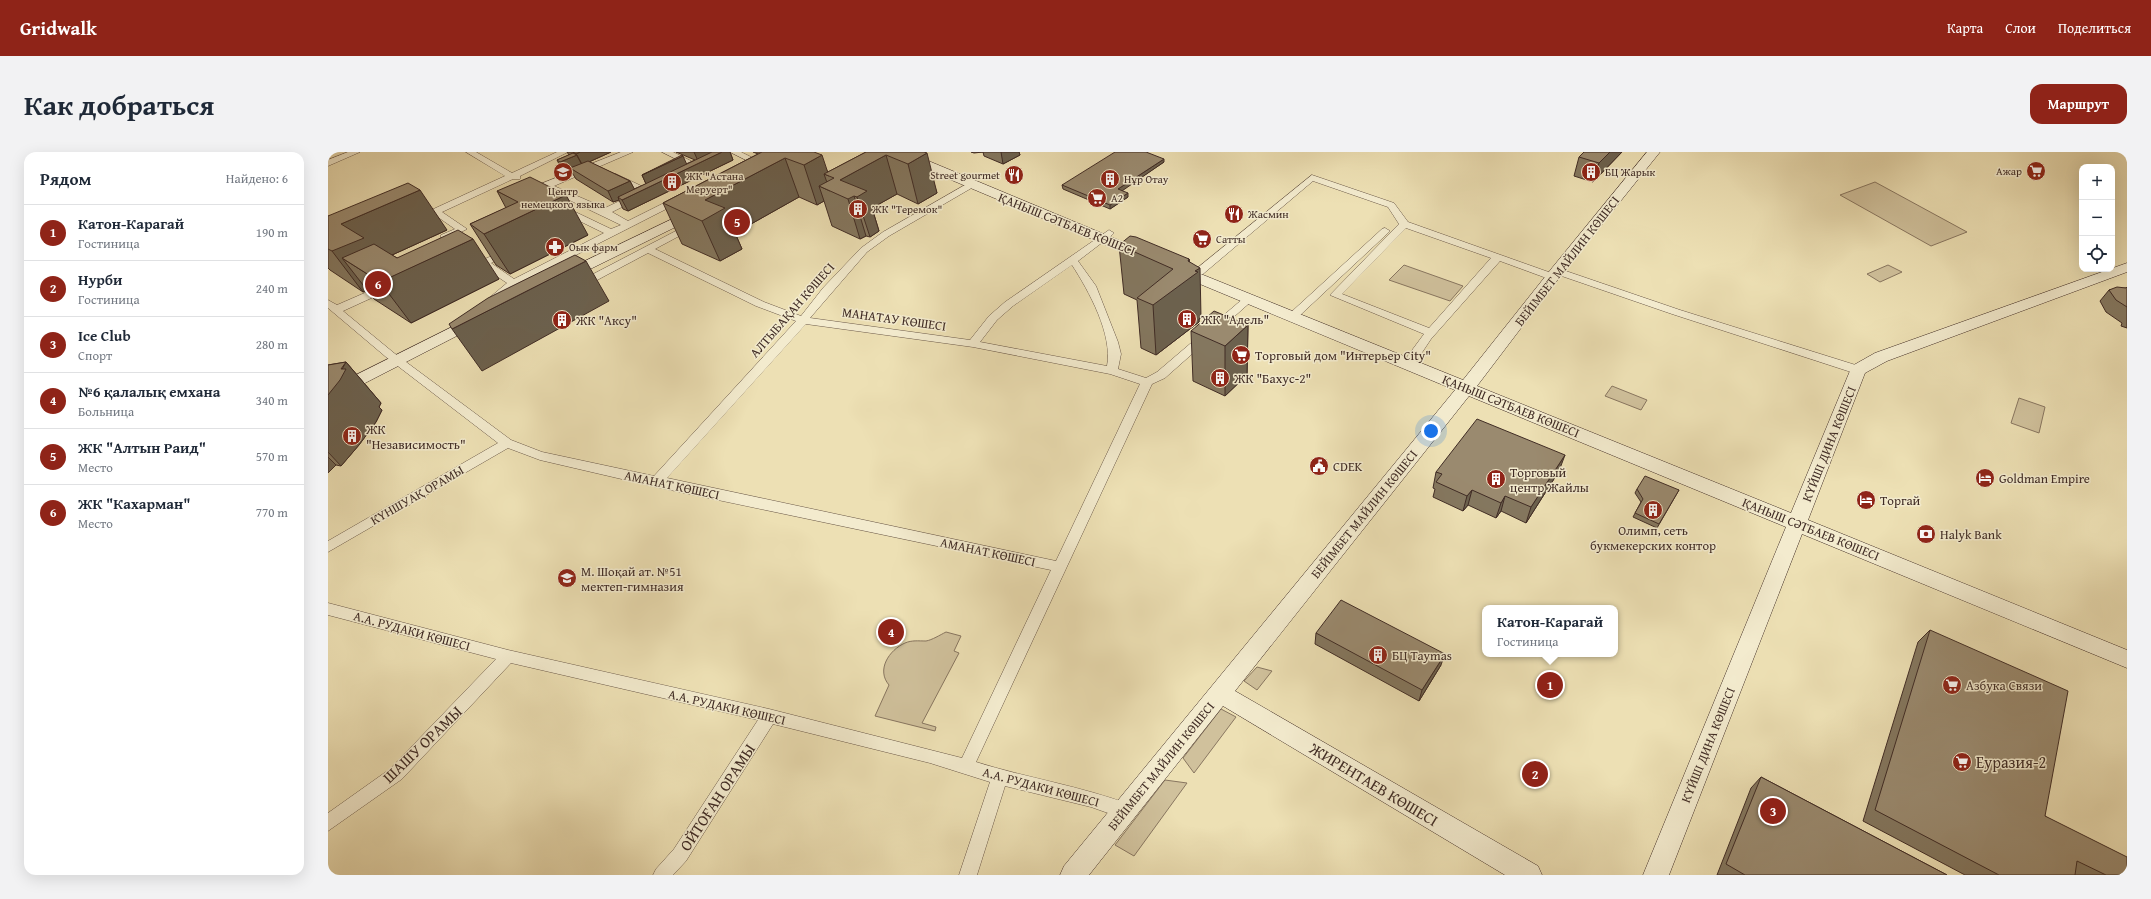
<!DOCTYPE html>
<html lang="ru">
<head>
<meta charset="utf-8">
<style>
  body { margin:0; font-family:"Gentium Book Plus",serif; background:#f2f2f3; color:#1f2937 }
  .controls { position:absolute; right:12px; top:12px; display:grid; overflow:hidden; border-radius:8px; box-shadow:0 4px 16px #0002 }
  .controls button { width:36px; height:36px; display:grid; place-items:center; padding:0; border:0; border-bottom:1px solid #e0e1e3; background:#fff; color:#1f2937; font:20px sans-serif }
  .you { position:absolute; left:1103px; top:279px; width:14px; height:14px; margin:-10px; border:3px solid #fff; border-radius:50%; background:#1a73e8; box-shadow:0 0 0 6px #1a73e833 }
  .badge { display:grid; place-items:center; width:26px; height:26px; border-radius:50%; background:#8f2418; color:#fff; font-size:13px; font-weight:700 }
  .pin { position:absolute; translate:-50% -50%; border:2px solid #fff; box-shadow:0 1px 4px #0006 }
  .popup { position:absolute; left:1154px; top:453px; width:136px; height:52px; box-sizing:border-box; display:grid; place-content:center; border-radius:8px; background:#fff; filter:drop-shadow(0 1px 3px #0005); font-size:13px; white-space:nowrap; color:#747a83 }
  .popup b { font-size:15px; color:#1f2937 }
  .popup::after { content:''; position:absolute; left:50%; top:100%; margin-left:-8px; border:8px solid transparent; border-top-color:#fff }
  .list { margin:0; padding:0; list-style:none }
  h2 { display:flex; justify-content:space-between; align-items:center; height:52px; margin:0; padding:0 16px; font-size:17px }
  h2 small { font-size:13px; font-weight:400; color:#747a83 }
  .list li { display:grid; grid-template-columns:26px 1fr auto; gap:12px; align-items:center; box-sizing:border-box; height:56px; padding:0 16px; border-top:1px solid #e0e1e3 }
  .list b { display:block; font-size:15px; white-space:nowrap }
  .list p { margin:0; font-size:13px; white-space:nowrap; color:#747a83 }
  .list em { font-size:13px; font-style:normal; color:#747a83 }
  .icon { flex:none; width:22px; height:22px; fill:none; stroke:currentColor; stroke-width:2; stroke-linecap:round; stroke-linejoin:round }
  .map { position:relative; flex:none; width:1799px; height:723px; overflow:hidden; border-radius:12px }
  header { display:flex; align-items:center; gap:24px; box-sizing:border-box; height:56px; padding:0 20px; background:#8f2418; color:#fff }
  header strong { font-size:19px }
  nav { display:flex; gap:22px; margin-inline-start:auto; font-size:14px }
  .intro { display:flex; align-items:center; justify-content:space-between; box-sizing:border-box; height:96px; padding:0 24px }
  h1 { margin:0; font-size:28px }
  .button { padding:10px 18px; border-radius:12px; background:#8f2418; color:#fff; font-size:14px; font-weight:700 }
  main { display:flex; gap:24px; padding:0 24px }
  aside { flex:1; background:#fff; border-radius:12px; box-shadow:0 4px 16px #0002 }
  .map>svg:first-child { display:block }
  .green { fill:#d0c19c; stroke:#887660 }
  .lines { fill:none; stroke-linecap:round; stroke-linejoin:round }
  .street-casing { stroke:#6b5949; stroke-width:1 }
  .secondary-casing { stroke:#402c25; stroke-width:1 }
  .street { fill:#f3ebce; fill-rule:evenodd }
  .secondary { fill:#f3ebce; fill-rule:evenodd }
  .wall { fill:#84775f; stroke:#402c25 }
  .shaded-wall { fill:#6c614e; stroke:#402c25 }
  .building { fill:#9a8a6f; stroke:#402c25 }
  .labels { text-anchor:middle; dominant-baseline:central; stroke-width:3; stroke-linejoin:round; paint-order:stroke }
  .far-poi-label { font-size:11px; fill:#402c25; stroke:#f3ebce; text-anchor:start }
  .street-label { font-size:13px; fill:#402c25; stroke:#f3ebce }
  .poi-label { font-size:13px; fill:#402c25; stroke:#f3ebce; text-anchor:start }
  .near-street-label { font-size:16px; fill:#402c25; stroke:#f3ebce }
  .near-poi-label { font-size:16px; fill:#402c25; stroke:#f3ebce; text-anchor:start }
</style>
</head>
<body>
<header>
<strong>Gridwalk</strong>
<nav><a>Карта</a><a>Слои</a><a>Поделиться</a></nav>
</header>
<div class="intro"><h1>Как добраться</h1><a class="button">Маршрут</a></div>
<main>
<aside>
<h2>Рядом<small>Найдено: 6</small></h2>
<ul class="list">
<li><span class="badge">1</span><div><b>Катон-Карагай</b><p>Гостиница</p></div><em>190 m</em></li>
<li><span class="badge">2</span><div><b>Нурби</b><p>Гостиница</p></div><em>240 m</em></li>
<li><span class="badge">3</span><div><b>Ice Club</b><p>Спорт</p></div><em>280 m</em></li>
<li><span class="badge">4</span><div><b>№6 қалалық емхана</b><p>Больница</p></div><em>340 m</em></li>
<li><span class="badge">5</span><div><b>ЖК &quot;Алтын Раид&quot;</b><p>Место</p></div><em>570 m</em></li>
<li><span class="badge">6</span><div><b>ЖК &quot;Кахарман&quot;</b><p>Место</p></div><em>770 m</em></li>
</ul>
</aside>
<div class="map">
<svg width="1799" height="723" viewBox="0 0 1799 723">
  <rect width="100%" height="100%" fill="#ede0b4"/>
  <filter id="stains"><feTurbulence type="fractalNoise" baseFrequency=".005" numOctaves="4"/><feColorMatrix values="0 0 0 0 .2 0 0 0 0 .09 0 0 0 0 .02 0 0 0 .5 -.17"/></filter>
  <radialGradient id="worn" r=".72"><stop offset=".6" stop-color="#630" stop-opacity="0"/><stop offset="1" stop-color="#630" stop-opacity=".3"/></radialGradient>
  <path class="green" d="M1547,30L1639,80L1603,94L1512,43Z
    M1076,113L1135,134L1122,149L1061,128Z
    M1560,113L1574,120L1552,130L1539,122Z
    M1284,234L1319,248L1313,258L1277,244Z
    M1691,246L1717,255L1711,281L1683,271Z
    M618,480L633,484L626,499L631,501L594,571L608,575L607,579L547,564L561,533C548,518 561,498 577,491C584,488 590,489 598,489C604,488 612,483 618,480Z
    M929,515L944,519L929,538L916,529Z
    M893,557L908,565L866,621L855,606Z
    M837,628L859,631L806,704L787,693Z"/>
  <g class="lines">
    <g class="street-casing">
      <path id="street" d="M20,0H32L0,14V8Z
        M138,0H148L184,21L229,0H240L192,24V27H185L114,60L139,77L119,87H113V83L127,77L107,63L99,64V60L177,24Z
        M293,0H305L226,34L277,56L306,42H312V46L284,60L300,69L348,45H354V49L189,133L169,150H161L160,148L161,146L179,131L155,115L147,119H139V115L177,98H183V102L163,111L186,127L276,81L231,59V55H237L283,77L293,73L210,33Z
        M334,0H345L375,15L374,17H368Z
        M402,0H413L433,10L426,12Z
        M288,22L322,38L324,40L322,42H316L285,27V23Z
        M984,23L1066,51L1080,70L1229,123L1230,125L1229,127H1221L1172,109L1103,187L1089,208H1081L1079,205L1096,182L1002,143L1071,72L1060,55L985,29L875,122H867V118ZM1078,76L1163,106L1101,176L1014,142Z
        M644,29L647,30V34L561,84L539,100L482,166L642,188L661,164L677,150L781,78L786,81L784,83L750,109L768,134L790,190L793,202L790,217L818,226L829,220L917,145H925L926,147L837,226L824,232L648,610C699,626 753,634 803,653L805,659L803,665L797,667L763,655L677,634L649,723H631L662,630L602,611L445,572L358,709L345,723H325L328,717L346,697L430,568L183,511L74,627L0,679V661L62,617L168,507L0,463V451L180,498L441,557L634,606L723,418L328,335L212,308L180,296L0,400V389L170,291L58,205L0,156V148L9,153L55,133H63L64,135L63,137L15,159L66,201L183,288L214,300L326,324L468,169L428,154L320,101L256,135H248L247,133L248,131L365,70L370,73L368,75L327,97L436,150L473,164L495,136L533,96L555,80ZM744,113C761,139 785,183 779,214L652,190L669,168L685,154ZM478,172L645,195L782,222L812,232L728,409L339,326Z
        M1057,76L1062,79L1060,81L968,167H960L959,165L960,163L1054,77Z
        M1229,116L1352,158L1534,215L1536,218L1534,221H1526L1344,162L1225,121L1224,119Z"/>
    </g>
    <g class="secondary-casing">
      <path id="secondary" d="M562,0H579L819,100L821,103L819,106H809L564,3Z
        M1319,0H1332L1234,122L1149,234L1463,361L1524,214L1547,201L1799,111V120L1559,209L1537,221L1480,368L1799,498V516L1474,382L1341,723H1315L1458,375L1141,244L907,539L1210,714L1214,723H1177L895,554L761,723H732L736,714L1127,238L843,120L841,117L843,114H853L1135,228L1224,116Z
        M367,56L372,57L374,60L372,63L242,127H232L230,124L232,121Z
        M148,163L154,165L156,168L154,171L0,250V237Z"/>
    </g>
    <use href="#street" class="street"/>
    <use href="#secondary" class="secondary"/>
  </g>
  <path class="wall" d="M239,0H283L261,10L302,29L306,37L318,32L314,23L358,12L367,8L348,0H402L405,8L300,59L295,57L291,48L285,50L248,27L243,19L238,21L235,20L229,8L241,3Z
    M425,0H486L500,20L538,0H596L609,41L590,52L569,42L544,56L551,79L542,85L538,84L532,87L504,74L496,49L489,53L471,45L407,81L414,97L392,109L354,92L335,51L430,2Z
    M643,0H691L692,3L675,12L656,4L655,0L646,1Z
    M1256,0H1294L1265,30L1246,24L1251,5Z
    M836,10L794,38L800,45L782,57L735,37L734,33Z
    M169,39L260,83L182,122L168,113L142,72L178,56Z
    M0,64L119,78L64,103L69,106L171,127L83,171L46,147L39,138L35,140L2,118L0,116Z
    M791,93L861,107L873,166L871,167V170L828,203L813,196L809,148L796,142Z
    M1799,135V176L1793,174L1794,171L1778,160L1772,149L1781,138L1798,136Z
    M920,173L919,223L897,244L865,229L863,179Z
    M18,210L53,251L51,255L54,258L48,270L31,293L13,314L8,313L0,321V213Z
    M1231,319L1198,371L1173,359L1168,366L1140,353L1135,359L1105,345L1107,337L1105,336L1108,320Z
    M1309,337L1351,338L1329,376L1305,365L1313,350L1307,341Z
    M1602,478L1717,664L1799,723H1637L1535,669L1590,490Z
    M988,481L1113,513L1091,549L987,492Z
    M1433,625L1619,723H1389L1423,636Z"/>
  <path class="shaded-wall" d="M252,0H283L254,13L248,2Z
    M366,0H389L370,9Z
    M394,0H402L405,8L300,59L294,48Z
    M673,0H691L692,3L675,12Z
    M1282,0H1294L1265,30L1271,11Z
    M599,1L609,41L590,52L580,12Z
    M249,3L255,14L242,16L243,19L238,21L232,10Z
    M494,3L501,24L496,22L502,39L491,34L496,49L489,53L476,13Z
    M558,3L569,42L544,56L551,79L542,85L529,45L526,44L538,84L532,87L520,47L512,28Z
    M355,4L360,15L319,34L314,23Z
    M457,6L471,45L407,81L414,97L392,109L374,69L377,48Z
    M836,7V10L791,41L790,37Z
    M302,29L308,40L290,45L291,48L285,50L280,39Z
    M92,38L119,78L53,108L64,124L145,87L171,127L83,171L52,130L14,106L39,138L35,140L4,99L13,72Z
    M800,41V45L782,57V53Z
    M238,43L260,83L182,122L156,82Z
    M861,107L862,126L867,119L872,116L873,166L871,167V170L828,203L825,153Z
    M258,109L281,149L154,219L124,177Z
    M920,173L919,223L897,244V194Z
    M18,210L53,251L51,255L54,258L48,270L31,293L13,314L0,300V243Z
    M1237,303L1231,319L1198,371L1203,355Z
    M0,305L8,313L0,321Z
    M1144,338L1140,353L1135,359L1139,344Z
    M1177,344L1173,359L1168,366L1173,351Z
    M1117,502L1113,513L1091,549L1094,538Z"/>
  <path class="building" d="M245,0H252L248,2Z
    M384,0H394L294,48L290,45Z
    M434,0H486L494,3L476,13L457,6L377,48L397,56L374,69L335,51Z
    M538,0H596L599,1L580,12L558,3L512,28L539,39L529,45L526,44L520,47L491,34L506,26L496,22Z
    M787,0H818L836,7L790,37L800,41L782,53L734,33Z
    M1256,0H1282L1271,11L1251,5Z
    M245,1L249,3L232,10L229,8Z
    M354,3L355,4L314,23Z
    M260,9L302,29L280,39L242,16Z
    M202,25L238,43L156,82L142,72L190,50L169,39Z
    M80,31L92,38L13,72L36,86L4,99L0,97V64Z
    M130,78L145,87L52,130L14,106L46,92L69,106Z
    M802,84L808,85L861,107L860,109L872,116L867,119L870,120L825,153L809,146L845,117L791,93Z
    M247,103L258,109L124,177L121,172L160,146Z
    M1789,135L1798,136L1799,135V155L1788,148L1781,138Z
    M886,159L920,173L897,194L863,179Z
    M18,210L13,217H18L12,228L0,243V213Z
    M1149,267L1237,303L1203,355L1177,344L1173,351L1144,338L1139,344L1108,330L1114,322L1108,320Z
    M1317,324L1351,338L1331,372L1307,361L1315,347L1309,337Z
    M1013,448L1117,502L1094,538L988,481Z
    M1602,478L1740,539L1717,664L1799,705V723H1778L1749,709L1747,723H1671L1547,658Z
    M1433,625L1619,723H1417L1398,712Z"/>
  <defs>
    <g id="supermarket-disc" transform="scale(1)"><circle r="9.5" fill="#8f2418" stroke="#f3ebce"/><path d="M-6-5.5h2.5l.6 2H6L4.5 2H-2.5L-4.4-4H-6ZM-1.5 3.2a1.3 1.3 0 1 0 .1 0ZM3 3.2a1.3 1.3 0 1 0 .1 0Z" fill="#fff"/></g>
    <g id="school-disc" transform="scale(1)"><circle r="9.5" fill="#8f2418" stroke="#f3ebce"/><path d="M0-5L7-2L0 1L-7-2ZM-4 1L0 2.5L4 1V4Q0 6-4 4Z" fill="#fff"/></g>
    <g id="building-disc" transform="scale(1)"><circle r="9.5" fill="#8f2418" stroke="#f3ebce"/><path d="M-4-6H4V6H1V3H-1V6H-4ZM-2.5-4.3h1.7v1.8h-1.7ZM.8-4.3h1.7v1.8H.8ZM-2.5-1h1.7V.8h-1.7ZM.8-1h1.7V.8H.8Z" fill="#fff"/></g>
    <g id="restaurant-disc" transform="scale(1)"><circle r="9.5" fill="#8f2418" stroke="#f3ebce"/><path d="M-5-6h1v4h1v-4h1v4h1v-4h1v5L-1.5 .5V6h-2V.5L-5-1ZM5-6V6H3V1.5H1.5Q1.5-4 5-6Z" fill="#fff"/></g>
    <g id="pharmacy-disc" transform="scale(1)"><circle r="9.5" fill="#8f2418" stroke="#f3ebce"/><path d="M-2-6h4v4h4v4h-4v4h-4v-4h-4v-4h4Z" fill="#fff"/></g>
    <g id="civic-disc" transform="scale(1)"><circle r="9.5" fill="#8f2418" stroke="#f3ebce"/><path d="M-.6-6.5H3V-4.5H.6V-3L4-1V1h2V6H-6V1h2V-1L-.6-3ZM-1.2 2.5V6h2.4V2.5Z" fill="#fff"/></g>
    <g id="hotel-disc" transform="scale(1)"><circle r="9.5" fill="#8f2418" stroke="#f3ebce"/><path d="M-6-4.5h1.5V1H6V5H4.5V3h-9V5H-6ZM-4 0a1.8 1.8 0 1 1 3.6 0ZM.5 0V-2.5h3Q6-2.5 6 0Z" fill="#fff"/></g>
    <g id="bank-disc" transform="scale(1)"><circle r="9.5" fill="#8f2418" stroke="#f3ebce"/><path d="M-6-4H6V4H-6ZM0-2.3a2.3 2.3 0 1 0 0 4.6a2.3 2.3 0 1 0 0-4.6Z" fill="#fff"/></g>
  </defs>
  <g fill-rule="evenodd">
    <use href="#supermarket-disc" x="1708" y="19"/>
    <use href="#school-disc" x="235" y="20"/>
    <use href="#building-disc" x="1263" y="20"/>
    <use href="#restaurant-disc" x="686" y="23"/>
    <use href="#building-disc" x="782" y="27"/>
    <use href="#building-disc" x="344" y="30"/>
    <use href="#supermarket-disc" x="769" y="46"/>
    <use href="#building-disc" x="530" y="57"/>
    <use href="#restaurant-disc" x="906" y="62"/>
    <use href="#supermarket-disc" x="874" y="87"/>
    <use href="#pharmacy-disc" x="227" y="95"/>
    <use href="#building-disc" x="859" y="167"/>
    <use href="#building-disc" x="234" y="168"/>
    <use href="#supermarket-disc" x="913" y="203"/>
    <use href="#building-disc" x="892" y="226"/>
    <use href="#building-disc" x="24" y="284"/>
    <use href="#civic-disc" x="991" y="314"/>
    <use href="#hotel-disc" x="1657" y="326"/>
    <use href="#building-disc" x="1168" y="327"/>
    <use href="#hotel-disc" x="1538" y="348"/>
    <use href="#building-disc" x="1325" y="358"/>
    <use href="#bank-disc" x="1598" y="382"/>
    <use href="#school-disc" x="239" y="426"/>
    <use href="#building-disc" x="1050" y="503"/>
    <use href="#supermarket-disc" x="1624" y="533"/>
    <use href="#supermarket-disc" x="1634" y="610"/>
  </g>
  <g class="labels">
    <g class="far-poi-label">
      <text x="1694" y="19" text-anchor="end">Ажар</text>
      <text x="1277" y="20">БЦ Жарык</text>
      <text x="672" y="23" text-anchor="end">Street gourmet</text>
      <text x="358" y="24">ЖК "Астана<tspan x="358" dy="13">Меруерт"</tspan></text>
      <text x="796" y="27">Нұр Отау</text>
      <text x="235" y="39" text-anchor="middle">Центр<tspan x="235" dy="13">немецкого языка</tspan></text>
      <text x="783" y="46">А2</text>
      <text x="544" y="57">ЖК "Теремок"</text>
      <text x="920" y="62">Жасмин</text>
      <text x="888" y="87">Сатты</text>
      <text x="241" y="95">Оык фарм</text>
    </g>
    <g class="street-label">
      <text transform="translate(739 72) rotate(22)">ҚАНЫШ СӘТБАЕВ КӨШЕСІ</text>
      <text transform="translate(1239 109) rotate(-52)">БЕЙІМБЕТ МАЙЛИН КӨШЕСІ</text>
      <text transform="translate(464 158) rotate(-49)">АЛТЫБАҚАН КӨШЕСІ</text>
      <text transform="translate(566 167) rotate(8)">МАНАТАУ КӨШЕСІ</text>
      <text transform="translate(1183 254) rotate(22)">ҚАНЫШ СӘТБАЕВ КӨШЕСІ</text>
      <text transform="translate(1501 292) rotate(-68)">КҮЙШІ ДИНА КӨШЕСІ</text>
      <text transform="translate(344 333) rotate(12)">АМАНАТ КӨШЕСІ</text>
      <text transform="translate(89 343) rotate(-30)">КҮНШУАҚ ОРАМЫ</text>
      <text transform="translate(1036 362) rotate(-51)">БЕЙІМБЕТ МАЙЛИН КӨШЕСІ</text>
      <text transform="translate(1483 377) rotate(22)">ҚАНЫШ СӘТБАЕВ КӨШЕСІ</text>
      <text transform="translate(660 400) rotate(12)">АМАНАТ КӨШЕСІ</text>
      <text transform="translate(84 479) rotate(15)">А.А. РУДАКИ КӨШЕСІ</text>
      <text transform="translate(399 555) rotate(13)">А.А. РУДАКИ КӨШЕСІ</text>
      <text transform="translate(1380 593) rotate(-68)">КҮЙШІ ДИНА КӨШЕСІ</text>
      <text transform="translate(833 614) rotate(-51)">БЕЙІМБЕТ МАЙЛИН КӨШЕСІ</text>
      <text transform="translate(713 635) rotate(15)">А.А. РУДАКИ КӨШЕСІ</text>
    </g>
    <g class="poi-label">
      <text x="873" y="167">ЖК "Адель"</text>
      <text x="248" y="168">ЖК "Аксу"</text>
      <text x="927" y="203">Торговый дом "Интерьер City"</text>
      <text x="906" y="226">ЖК "Бахус-2"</text>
      <text x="38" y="277">ЖК<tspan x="38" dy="15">"Независимость"</tspan></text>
      <text x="1005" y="314">CDEK</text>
      <text x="1182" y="320">Торговый<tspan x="1182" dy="15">центр Жайлы</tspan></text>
      <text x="1671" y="326">Goldman Empire</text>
      <text x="1552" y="348">Торгай</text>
      <text x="1325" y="378" text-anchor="middle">Олимп, сеть<tspan x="1325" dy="15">букмекерских контор</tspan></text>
      <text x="1612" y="382">Halyk Bank</text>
      <text x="253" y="419">М. Шоқай ат. №51<tspan x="253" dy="15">мектеп-гимназия</tspan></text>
      <text x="1064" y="503">БЦ Taymas</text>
      <text x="1638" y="533">Азбука Связи</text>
    </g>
    <g class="near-street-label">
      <text transform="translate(94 592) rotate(-44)">ШАШУ ОРАМЫ</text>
      <text transform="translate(1046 632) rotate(31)">ЖИРЕНТАЕВ КӨШЕСІ</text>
      <text transform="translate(389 645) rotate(-57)">ОЙТОҒАН ОРАМЫ</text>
    </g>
    <g class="near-poi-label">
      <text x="1648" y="610">Еуразия-2</text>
    </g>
  </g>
  <rect width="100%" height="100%" filter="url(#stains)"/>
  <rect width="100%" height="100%" fill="url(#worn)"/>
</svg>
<div class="controls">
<button>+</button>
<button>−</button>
<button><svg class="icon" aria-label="locate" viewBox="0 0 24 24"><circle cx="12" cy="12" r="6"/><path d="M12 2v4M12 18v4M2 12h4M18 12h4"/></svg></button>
</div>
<div class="you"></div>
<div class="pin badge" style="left:1222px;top:533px">1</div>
<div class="popup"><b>Катон-Карагай</b>Гостиница</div>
<div class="pin badge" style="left:1207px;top:622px">2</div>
<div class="pin badge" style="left:1445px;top:659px">3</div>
<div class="pin badge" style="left:563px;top:480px">4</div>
<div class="pin badge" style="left:409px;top:70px">5</div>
<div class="pin badge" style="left:50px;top:132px">6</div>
</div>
</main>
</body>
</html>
